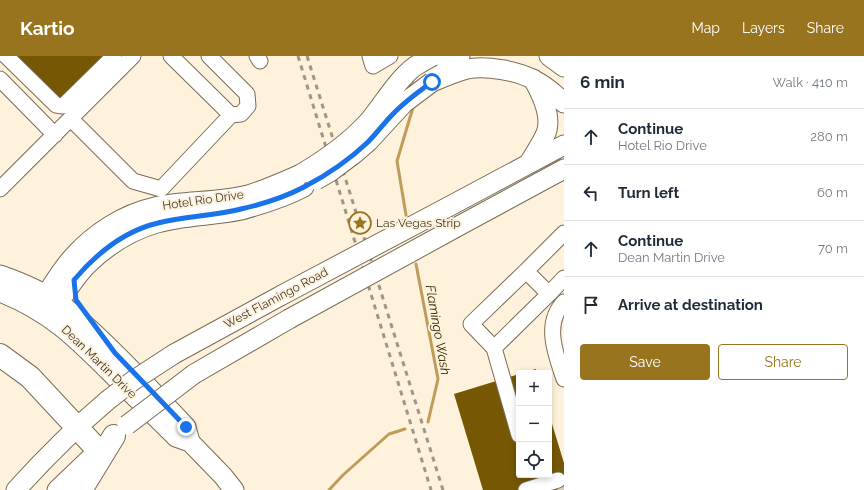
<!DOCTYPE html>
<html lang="en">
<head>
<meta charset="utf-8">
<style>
  body { margin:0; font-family:Raleway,sans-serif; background:#f2f2f3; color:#1f2937 }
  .controls { position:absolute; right:12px; bottom:12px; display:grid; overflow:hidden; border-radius:4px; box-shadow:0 2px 6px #0003 }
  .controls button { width:36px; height:36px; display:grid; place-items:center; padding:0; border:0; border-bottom:1px solid #e0e1e3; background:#fff; color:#1f2937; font:20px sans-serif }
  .stop { position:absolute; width:12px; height:12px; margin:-9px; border:3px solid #1a73e8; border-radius:50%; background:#fff }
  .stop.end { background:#1a73e8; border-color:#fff; box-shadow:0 1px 4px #0008 }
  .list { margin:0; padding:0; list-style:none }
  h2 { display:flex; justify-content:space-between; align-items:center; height:52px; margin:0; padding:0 16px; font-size:17px }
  h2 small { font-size:13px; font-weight:400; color:#747a83 }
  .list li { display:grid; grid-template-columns:26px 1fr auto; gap:12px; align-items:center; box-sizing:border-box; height:56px; padding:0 16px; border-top:1px solid #e0e1e3 }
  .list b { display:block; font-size:15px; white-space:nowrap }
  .list p { margin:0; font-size:13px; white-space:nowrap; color:#747a83 }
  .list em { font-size:13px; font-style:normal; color:#747a83 }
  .actions { display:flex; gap:8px; padding:12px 16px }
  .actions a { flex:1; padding:9px 0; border:1px solid #99741f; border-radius:4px; text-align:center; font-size:14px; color:#99741f }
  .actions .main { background:#99741f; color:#fff }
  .icon { flex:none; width:22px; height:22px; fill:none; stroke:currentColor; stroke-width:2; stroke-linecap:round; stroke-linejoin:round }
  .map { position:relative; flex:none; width:564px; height:434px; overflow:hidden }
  header { display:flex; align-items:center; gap:24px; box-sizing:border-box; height:56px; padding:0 20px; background:#99741f; color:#fff }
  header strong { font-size:19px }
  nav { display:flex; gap:22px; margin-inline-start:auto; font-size:14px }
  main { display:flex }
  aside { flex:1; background:#fff }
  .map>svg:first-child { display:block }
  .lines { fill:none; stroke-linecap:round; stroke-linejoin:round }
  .stream { stroke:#be9d5a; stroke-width:3 }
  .building { fill:#765704 }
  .minor-tunnel { stroke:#d8cdb9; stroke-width:15; stroke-dasharray:15 8; stroke-linecap:butt }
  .minor-casing { stroke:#7a6d55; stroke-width:17 }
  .major-casing { stroke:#7a6d55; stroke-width:21 }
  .highway-casing { stroke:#7a6d55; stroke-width:24 }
  .minor { stroke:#fff; stroke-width:15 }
  .major { stroke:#fff; stroke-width:19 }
  .highway { stroke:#fff; stroke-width:22 }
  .rail { stroke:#9f9686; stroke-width:3; stroke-dasharray:5 5; stroke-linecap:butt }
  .major-bridge-casing { stroke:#7a6d55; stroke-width:21; stroke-linecap:butt }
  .major-bridge { stroke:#fff; stroke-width:19 }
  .route { stroke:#1a73e8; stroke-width:5 }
  .labels { text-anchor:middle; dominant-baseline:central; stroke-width:4; stroke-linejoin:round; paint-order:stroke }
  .street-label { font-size:12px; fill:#3e382d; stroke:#fef2dc }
  .poi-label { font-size:12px; fill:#3e382d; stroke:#fef2dc; text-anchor:start }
  .water-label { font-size:13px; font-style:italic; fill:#372600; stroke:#fef2dc }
</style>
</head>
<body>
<header>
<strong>Kartio</strong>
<nav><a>Map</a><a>Layers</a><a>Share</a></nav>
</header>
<main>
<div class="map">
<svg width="564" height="434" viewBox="0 0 564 434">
  <rect width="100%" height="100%" fill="#fef2dc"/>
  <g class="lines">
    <path class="stream" d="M406,159L397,105L414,48
      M416,208L438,323L428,366
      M329,434L343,419L389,378L405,373"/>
  </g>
  <path class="building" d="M16,0H107L61,46Z
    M536,313L537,317H522Z
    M519,318V419H549V358L564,407V434H483L454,338Z"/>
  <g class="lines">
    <path class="minor-tunnel" d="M558,434L564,423"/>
    <g class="minor-casing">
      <path id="minor" d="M6,0L56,49L63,50L114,0
        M171,0L231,59L241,58L248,50L247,38L209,0
        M257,0L260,5
        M370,0L373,10L390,0
        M0,23L55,79
        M71,63L133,125L161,133L231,59
        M0,133L133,0
        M564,177L526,215L549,238L564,222
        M526,215L471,268L494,292L549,238
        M564,246C543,268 556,299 564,323
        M494,292L519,379
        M526,434L558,424"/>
    </g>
    <g class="major-casing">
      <path id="major" d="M549,0L564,11
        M423,26C427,11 447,4 460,0
        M432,26C444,21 455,16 467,13C486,9 518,15 534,24C546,30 555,38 564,47
        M529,107C534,99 545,82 547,74C551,58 541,37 533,23
        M448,151L564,89
        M455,172L564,113
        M0,219C20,226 42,235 60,248C73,257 85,269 97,280C128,309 157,340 186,371L190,386
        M0,236C51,256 77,283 115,321C135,341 156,361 176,381L190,386L223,420L234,434
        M37,254C48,236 59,216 73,201C94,177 124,158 155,151C185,144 218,147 248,139C265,134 282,126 299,119
        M49,261C62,243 73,222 89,207C108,189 132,174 157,167C184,159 214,160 241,154C263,148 285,141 304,131
        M174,298L282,239
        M194,318L289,263
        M16,434C45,402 75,372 108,344
        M57,434L104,389"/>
    </g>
    <g class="highway-casing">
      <path id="highway" d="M0,299L30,321L98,394
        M81,434L114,380"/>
    </g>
    <use href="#minor" class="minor"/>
    <use href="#major" class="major"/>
    <use href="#highway" class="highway"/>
    <path class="rail" d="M298,0L431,434
      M307,0L443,434"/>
    <g class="major-bridge-casing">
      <path id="major-bridge" d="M299,119C325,104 349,87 369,65C384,47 396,25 414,11C420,7 427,3 433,0
        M316,124L330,116L354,98L369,85L404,47L432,26
        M282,239L448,151
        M289,263L455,172
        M108,344L134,324L174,298
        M127,369L194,318"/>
    </g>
    <use href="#major-bridge" class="major-bridge"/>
  </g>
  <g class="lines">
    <path class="route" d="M186,371L115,297L76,244L74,224C96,198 124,175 158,167C185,160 214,160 241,153C263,148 285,141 304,131C327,119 349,104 368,86C377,77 384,67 392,59C404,46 418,36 432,26"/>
  </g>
  <defs>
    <g id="sight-ring" transform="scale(1.15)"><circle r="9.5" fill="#fef2dc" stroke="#99741f" stroke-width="1.5"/><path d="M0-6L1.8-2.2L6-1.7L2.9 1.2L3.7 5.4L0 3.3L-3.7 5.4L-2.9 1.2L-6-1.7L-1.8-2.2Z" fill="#99741f"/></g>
  </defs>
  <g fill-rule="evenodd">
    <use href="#sight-ring" x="360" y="167"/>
  </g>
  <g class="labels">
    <g class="street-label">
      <text transform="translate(203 144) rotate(-8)">Hotel Rio Drive</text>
      <text transform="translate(276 242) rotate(-28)">West Flamingo Road</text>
      <text transform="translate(99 306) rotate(44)">Dean Martin Drive</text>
    </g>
    <g class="poi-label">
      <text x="376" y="167">Las Vegas Strip</text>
    </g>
    <g class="water-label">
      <text transform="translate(438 274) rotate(80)">Flamingo Wash</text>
    </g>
  </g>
</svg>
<div class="controls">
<button>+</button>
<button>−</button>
<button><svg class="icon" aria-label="locate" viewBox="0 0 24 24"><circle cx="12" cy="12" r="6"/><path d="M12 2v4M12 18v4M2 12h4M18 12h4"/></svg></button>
</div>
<div class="stop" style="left:432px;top:26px"></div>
<div class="stop end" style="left:186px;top:371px"></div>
</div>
<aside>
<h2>6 min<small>Walk · 410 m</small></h2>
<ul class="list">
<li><svg class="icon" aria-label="ahead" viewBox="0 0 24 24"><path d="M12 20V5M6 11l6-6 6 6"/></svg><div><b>Continue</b><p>Hotel Rio Drive</p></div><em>280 m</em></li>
<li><svg class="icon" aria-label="left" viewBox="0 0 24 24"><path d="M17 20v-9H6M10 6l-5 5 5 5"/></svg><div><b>Turn left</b></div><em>60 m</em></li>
<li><svg class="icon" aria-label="ahead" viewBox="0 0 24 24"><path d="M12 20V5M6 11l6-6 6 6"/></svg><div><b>Continue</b><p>Dean Martin Drive</p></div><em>70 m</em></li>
<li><svg class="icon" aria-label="arrive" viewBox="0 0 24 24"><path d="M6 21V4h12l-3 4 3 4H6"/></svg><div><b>Arrive at destination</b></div></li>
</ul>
<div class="actions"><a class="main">Save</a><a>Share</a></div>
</aside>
</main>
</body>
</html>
